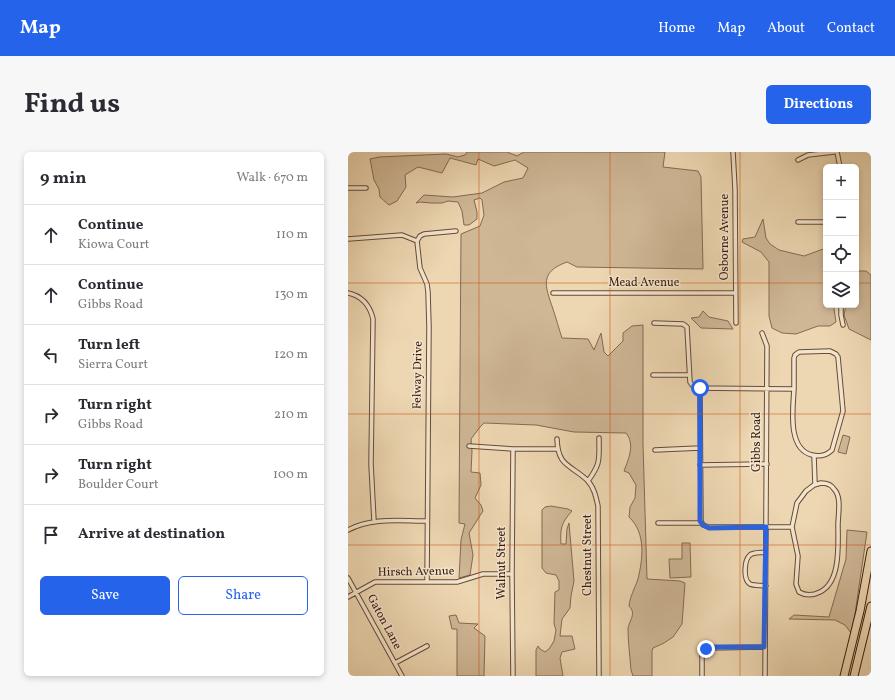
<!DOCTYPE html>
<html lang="en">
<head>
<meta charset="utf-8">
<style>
  body { margin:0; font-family:Vollkorn,serif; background:#f7f7f7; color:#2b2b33 }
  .controls { position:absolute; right:12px; top:12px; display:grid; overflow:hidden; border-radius:6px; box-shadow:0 2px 6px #0003 }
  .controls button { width:36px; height:36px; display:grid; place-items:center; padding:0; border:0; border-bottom:1px solid #e1e1e2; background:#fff; color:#2b2b33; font:20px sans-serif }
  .stop { position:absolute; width:12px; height:12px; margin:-9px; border:3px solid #2563eb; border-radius:50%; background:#fff }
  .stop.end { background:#2563eb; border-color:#fff; box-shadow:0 1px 4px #0008 }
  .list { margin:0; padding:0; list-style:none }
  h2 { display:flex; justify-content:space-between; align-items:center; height:52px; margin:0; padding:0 16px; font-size:17px }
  h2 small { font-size:13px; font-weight:400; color:#7c7c81 }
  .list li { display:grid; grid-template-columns:26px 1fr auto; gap:12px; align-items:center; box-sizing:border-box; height:60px; padding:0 16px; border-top:1px solid #e1e1e2 }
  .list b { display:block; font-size:15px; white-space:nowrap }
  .list p { margin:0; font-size:13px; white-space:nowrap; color:#7c7c81 }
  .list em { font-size:13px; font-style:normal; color:#7c7c81 }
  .actions { display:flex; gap:8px; padding:12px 16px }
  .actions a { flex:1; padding:9px 0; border:1px solid #2563eb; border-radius:6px; text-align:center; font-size:14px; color:#2563eb }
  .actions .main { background:#2563eb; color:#fff }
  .icon { flex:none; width:22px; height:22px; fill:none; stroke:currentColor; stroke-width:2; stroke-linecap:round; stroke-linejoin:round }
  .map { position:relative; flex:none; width:523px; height:524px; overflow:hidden; border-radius:6px }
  header { display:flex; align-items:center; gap:24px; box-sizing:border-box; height:56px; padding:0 20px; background:#2563eb; color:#fff }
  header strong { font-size:19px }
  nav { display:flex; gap:22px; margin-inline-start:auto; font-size:14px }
  .intro { display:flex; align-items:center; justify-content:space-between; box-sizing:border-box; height:96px; padding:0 24px }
  h1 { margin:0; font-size:28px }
  .button { padding:10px 18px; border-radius:6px; background:#2563eb; color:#fff; font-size:14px; font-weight:700 }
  main { display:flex; gap:24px; padding:0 24px }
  aside { flex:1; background:#fff; border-radius:6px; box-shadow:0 2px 6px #0003 }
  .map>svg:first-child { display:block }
  .green { fill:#cfb796; stroke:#846a52 }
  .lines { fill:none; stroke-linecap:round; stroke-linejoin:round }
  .street-casing { stroke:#674b38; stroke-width:5.5 }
  .highway-casing { stroke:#3a1c0f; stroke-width:9 }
  .street { stroke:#f3e5cd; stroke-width:3.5 }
  .highway { stroke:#edd7b2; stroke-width:7 }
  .route { stroke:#2563eb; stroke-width:5 }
  .grid { fill:none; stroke:#ce500c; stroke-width:1; stroke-opacity:0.55 }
  .labels { text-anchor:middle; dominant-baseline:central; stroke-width:3; stroke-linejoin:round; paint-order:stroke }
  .street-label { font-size:12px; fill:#3a1c0f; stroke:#f3e5cd }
</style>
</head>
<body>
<header>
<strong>Map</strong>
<nav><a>Home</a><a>Map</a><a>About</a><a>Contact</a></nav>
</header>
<div class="intro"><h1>Find us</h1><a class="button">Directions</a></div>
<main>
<aside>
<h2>9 min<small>Walk · 670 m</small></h2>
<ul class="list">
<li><svg class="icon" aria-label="ahead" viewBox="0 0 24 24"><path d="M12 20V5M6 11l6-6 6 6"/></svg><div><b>Continue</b><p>Kiowa Court</p></div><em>110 m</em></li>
<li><svg class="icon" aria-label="ahead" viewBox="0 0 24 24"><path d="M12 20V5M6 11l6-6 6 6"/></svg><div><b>Continue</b><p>Gibbs Road</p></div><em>130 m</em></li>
<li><svg class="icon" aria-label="left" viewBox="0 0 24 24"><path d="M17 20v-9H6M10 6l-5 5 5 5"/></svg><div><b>Turn left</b><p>Sierra Court</p></div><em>120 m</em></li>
<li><svg class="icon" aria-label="right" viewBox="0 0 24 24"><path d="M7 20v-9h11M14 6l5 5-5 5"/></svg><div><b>Turn right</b><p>Gibbs Road</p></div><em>210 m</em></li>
<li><svg class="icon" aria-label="right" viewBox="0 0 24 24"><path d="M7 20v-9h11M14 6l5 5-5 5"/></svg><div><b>Turn right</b><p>Boulder Court</p></div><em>100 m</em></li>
<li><svg class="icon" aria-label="arrive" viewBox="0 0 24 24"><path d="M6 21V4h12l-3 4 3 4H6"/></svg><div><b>Arrive at destination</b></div></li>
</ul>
<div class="actions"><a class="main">Save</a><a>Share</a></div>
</aside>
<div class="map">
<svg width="523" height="524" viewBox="0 0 523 524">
  <rect width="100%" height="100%" fill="#edd7b2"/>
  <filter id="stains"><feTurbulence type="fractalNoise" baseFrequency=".005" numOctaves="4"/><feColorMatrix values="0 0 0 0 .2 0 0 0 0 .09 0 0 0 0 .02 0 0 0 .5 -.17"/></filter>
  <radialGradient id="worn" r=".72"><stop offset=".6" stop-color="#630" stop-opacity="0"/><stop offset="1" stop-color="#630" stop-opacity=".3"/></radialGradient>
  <path class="green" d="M119,0H159L169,4L176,0H317L315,15L350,19L353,25L355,117L229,115L219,110C191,120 197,134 205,157C208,166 211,177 214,186L240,187L246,198L253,181L256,200L260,204L275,189V181L284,174L295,173V292L299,427L332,429L337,431L334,472L325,485L316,491L305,496L304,499V524H285L283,518C282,504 280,490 280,477C281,468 289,462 281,454C282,444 287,436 290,427C295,406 298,381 281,365L282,355L287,346L288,333L281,321L276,319C281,306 287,292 278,281L226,280L188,273L136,271L132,275L123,287L124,299L123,320L132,321L133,333L127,346L133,353L135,359L121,381L125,403L122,423L111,426L113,388L117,372L111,371L113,82L132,74L136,63L134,48L132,46L126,48L129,60V67L121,73H116L114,59L110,50L100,49L94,51H83L72,50L68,51L76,43L105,45L134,41L156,30L175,26L180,16L167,8L146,14L130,7L128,13L102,6L94,21L70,15L57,23L58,35L49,49L41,53L32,45L31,37L26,28L22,7L31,5L98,2L110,5L117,3Z
    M415,67L418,86L422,92L431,98L456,104L478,96V153H487L486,157L488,170L482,174H470L448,182L434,181L424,176L421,164V110L413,100L394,90L395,87L407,85Z
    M508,119H518L523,123V188L501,177L496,163L498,153H508Z
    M355,159L361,165L380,169L385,177L353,176L343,166L351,165Z
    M495,283L502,285L498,302L490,300Z
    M203,354L220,357L224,359C213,371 212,377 213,392H218L219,377L221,371L226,429L223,444L222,456L214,467L212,484H224L227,497L214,500L212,506L215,524H188V498L190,494L192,497L197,500L201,497L206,489L208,478L206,472L207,440L211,438V429L208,423L198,421L194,416V358L197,355Z
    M499,378L519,380L507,462L503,481L497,473L487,468L441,467L446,463L481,465L498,407Z
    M334,391H342L343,425L322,426L321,407H334Z
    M108,463L111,471L130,472L126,476L137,484L136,524H109V477H104L101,464Z"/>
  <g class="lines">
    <g class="street-casing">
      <path id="street" d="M385,0L387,37L388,171
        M489,0L492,15
        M450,8L460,3L486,0
        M0,36H18
        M450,70H478
        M0,87L54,83L69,89L72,116L79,132L80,140L81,175L79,429
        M69,89L72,84L76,82L108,79
        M0,141C14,144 22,154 25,167L23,312L26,369
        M205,141H387
        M493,153V163L495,173
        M306,171L335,172L339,175L342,230L344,233L348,236L446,237
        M414,181L419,194L417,524
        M482,199L488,202L490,205L495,259L484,298C478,304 472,305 464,303C439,297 445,256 446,237C446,227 446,216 446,206L447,203L451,200Z
        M305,223H341
        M352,237L353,369L355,373L361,375H444
        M209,287C210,315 222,312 239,328C246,335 248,345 250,354L251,524
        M121,294L165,297H210
        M307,298L352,296
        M466,304L467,332
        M352,313L419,312
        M240,329C253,311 251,308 251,286
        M473,331C478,331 483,332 486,337C494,345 490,362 490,373C490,393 493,430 472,440C464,444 458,444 451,440L448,432L450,404L444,375L449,351L458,339L466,333Z
        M310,371H354
        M0,378C24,365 52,369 79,369
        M417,400C413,401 406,400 402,403C396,408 395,428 402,432C406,434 413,433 418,434
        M0,426L54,524
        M0,445L27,430H109L135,422H164
        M47,511L79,494
        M165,524L164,422L165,297
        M354,524V503L360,496L416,495"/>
    </g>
    <g class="highway-casing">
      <path id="highway" d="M496,524L512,459L523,399
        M506,524L523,454"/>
    </g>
    <use href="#street" class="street"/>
    <use href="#highway" class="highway"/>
  </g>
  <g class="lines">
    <path class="route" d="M352,236V369L355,373L361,376L418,375L416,495H365L358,497"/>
  </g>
  <path class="grid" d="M131,0V524M262,0V524M392,0V524M0,131H478M508,131H523M0,262H523M0,393H523"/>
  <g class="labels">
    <g class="street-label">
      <text transform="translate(377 85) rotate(-90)">Osborne Avenue</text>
      <text x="296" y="131">Mead Avenue</text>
      <text transform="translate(70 223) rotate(-89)">Felway Drive</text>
      <text transform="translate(409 290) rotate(-90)">Gibbs Road</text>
      <text transform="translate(240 403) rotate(-90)">Chestnut Street</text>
      <text transform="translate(154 411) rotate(-90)">Walnut Street</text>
      <text transform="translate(68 420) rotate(-1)">Hirsch Avenue</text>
      <text transform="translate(36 470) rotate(62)">Gaton Lane</text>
    </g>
  </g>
  <rect width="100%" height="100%" filter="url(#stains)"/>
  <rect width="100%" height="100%" fill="url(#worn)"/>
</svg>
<div class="controls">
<button>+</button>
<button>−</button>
<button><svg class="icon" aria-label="locate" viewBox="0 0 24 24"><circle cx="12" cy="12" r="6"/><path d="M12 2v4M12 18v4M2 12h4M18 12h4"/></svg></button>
<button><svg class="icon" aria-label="layers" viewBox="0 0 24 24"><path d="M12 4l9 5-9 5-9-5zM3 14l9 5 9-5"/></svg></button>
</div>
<div class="stop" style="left:352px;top:236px"></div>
<div class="stop end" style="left:358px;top:497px"></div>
</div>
</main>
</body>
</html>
